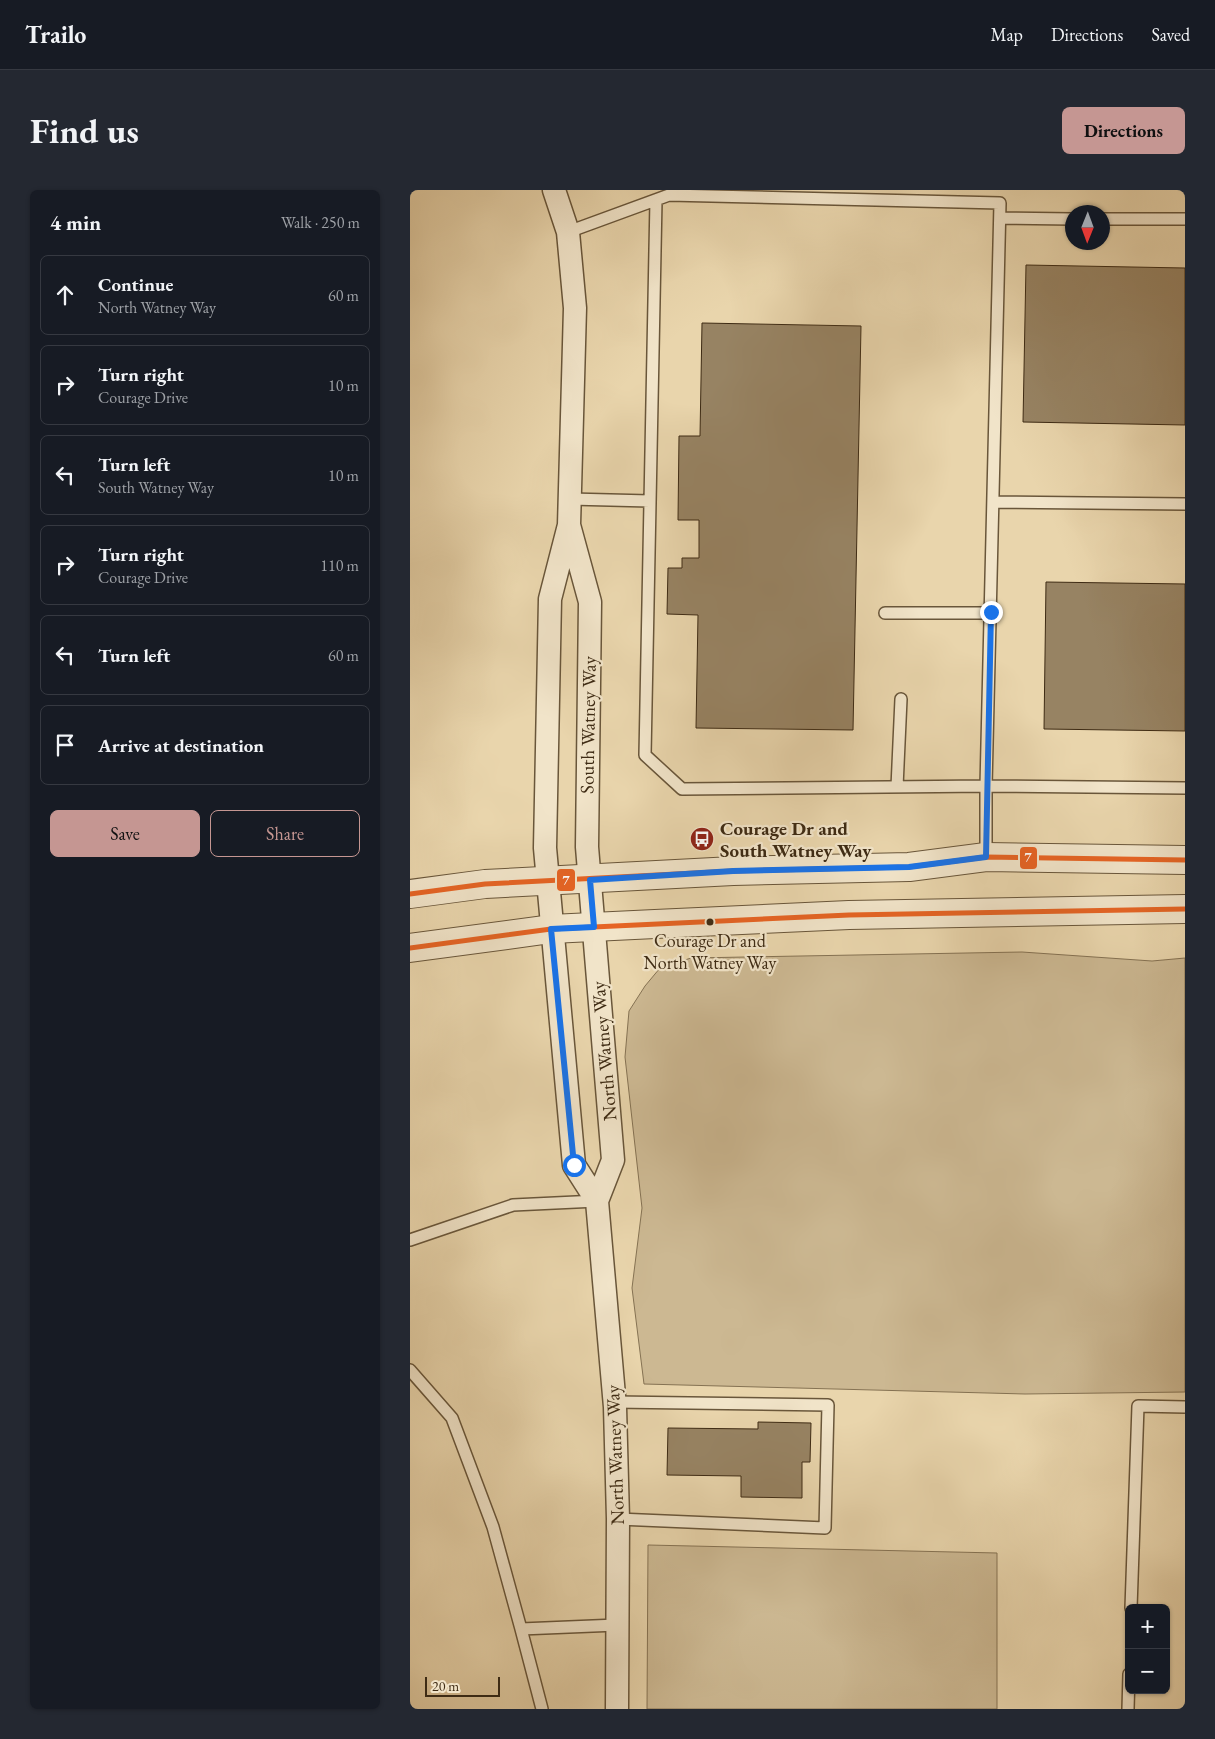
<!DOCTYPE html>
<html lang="en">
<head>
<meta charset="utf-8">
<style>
  body { margin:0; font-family:"EB Garamond",serif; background:#242831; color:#f1f3f6 }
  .controls { position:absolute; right:15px; bottom:15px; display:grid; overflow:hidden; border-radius:8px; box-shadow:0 1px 4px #0004 }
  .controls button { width:45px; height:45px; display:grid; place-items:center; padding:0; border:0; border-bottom:1px solid #363941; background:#171b24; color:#f1f3f6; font:25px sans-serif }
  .compass { position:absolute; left:655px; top:15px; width:45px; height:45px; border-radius:50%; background:#171b24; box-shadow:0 1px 4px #0004; rotate:181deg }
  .scale { position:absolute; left:15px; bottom:12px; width:75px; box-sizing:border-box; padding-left:5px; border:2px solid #3e2b14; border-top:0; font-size:14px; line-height:18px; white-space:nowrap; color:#3e2b14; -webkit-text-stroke:4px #f1e4c9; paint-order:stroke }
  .stop { position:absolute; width:15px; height:15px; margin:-11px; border:4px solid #1a73e8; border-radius:50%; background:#fff }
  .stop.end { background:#1a73e8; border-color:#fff; box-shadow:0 1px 5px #0008 }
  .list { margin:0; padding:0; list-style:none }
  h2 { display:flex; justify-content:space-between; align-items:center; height:65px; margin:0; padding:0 20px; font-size:21px }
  h2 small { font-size:16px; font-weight:400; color:#9ea1a6 }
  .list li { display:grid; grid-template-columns:32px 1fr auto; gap:15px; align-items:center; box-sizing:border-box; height:80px; margin:0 10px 10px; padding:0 10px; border:1px solid #363941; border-radius:8px }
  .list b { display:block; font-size:19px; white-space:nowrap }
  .list p { margin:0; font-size:16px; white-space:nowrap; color:#9ea1a6 }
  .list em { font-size:16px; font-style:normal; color:#9ea1a6 }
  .actions { display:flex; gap:10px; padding:15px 20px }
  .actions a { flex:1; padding:11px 0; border:1px solid #c59692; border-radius:8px; text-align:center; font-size:18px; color:#c59692 }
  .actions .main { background:#c59692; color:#111 }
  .icon { flex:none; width:28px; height:28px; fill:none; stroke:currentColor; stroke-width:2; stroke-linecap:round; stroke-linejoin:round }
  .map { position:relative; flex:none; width:775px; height:1519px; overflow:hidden; border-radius:8px }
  header { display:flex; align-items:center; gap:30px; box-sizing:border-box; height:70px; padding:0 25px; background:#171b24; border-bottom:1px solid #363941 }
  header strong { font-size:24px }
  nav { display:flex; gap:28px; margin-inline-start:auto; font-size:18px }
  .intro { display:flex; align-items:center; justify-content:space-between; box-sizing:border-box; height:120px; padding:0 30px }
  h1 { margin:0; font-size:35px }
  .button { padding:12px 22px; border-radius:8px; background:#c59692; color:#111; font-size:18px; font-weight:700 }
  main { display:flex; gap:30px; padding:0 30px }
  aside { flex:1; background:#171b24; border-radius:8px; box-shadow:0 1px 4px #0004 }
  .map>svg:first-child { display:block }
  .green { fill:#ccb892; stroke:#857253 }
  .building { fill:#978363; stroke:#3e2b14 }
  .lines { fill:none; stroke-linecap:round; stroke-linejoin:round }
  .service-casing { stroke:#69563a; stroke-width:14 }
  .minor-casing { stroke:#69563a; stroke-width:25 }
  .tertiary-casing { stroke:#69563a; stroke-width:30 }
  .service { stroke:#f1e4c9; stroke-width:11 }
  .minor { stroke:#f1e4c9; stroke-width:22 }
  .tertiary { stroke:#f1e4c9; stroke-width:28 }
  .bus-1-casing { stroke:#f1e4c9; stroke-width:9 }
  .bus-1 { stroke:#e66424; stroke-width:5 }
  .route { stroke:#1a73e8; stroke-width:6 }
  .bus-dot { fill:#3e2b14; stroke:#f1e4c9; stroke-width:2 }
  .labels { text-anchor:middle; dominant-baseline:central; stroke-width:4.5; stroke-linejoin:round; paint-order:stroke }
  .bus-label { font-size:18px; fill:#3e2b14; stroke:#f1e4c9 }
  .street-label { font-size:19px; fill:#3e2b14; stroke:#f1e4c9 }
  .poi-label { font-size:19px; font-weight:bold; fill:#3e2b14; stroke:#f1e4c9; text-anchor:start }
  .line-badge { stroke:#f1e4c9; stroke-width:2 }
  .badge-label { font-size:14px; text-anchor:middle; font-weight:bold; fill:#fff }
</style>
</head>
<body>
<header>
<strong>Trailo</strong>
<nav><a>Map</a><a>Directions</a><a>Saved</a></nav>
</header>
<div class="intro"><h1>Find us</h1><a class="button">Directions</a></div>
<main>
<aside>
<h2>4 min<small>Walk · 250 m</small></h2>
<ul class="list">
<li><svg class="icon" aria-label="ahead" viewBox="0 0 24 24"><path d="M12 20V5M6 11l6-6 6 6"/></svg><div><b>Continue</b><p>North Watney Way</p></div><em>60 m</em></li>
<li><svg class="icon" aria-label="right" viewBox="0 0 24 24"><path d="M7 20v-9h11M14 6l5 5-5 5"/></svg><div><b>Turn right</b><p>Courage Drive</p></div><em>10 m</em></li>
<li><svg class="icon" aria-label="left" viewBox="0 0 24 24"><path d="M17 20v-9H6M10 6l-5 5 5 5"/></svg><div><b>Turn left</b><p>South Watney Way</p></div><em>10 m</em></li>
<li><svg class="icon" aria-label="right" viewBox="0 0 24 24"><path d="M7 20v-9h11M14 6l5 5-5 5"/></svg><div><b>Turn right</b><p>Courage Drive</p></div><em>110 m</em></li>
<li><svg class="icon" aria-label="left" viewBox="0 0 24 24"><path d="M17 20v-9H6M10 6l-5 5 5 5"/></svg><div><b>Turn left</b></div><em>60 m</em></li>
<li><svg class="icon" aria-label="arrive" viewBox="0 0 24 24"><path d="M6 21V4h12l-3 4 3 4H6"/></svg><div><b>Arrive at destination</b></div></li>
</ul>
<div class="actions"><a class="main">Save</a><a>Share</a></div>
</aside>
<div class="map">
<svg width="775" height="1519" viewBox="0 0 775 1519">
  <rect width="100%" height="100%" fill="#e9d5ac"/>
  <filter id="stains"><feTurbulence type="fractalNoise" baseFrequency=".004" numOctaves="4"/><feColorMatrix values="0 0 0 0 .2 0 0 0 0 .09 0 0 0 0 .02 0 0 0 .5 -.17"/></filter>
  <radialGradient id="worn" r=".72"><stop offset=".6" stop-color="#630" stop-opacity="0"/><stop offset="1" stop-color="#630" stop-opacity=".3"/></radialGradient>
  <path class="green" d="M612,762L742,771L775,768V1202L615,1204L234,1194L222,1098L232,1018L215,867L219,821L235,796L250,778L281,768Z
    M238,1355L587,1363V1519H237Z"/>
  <path class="building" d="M616,75L775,78V235L613,232Z
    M292,133L451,136L443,540L286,538L288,425L257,424L258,378H272V368H289V330H268L269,246H290Z
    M636,392L775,394V541L634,539Z
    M348,1232L401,1233L400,1272H392V1308L331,1307V1286L257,1285L258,1238L348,1239Z"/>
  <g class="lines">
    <g class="service-casing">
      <path id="service" d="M246,10L235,565L272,599L576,596V667
        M590,28L662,29
        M692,29H775
        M158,42L259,5L590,13L576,596L775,598
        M160,309L240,311
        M583,312L775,314
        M475,423H581
        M487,597L491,509
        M0,1050L103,1015L187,1011
        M0,1180L42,1228L83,1337L111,1439L207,1435
        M204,1212L418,1215L415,1338L208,1329
        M721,1418L728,1216L775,1217
        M111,1439L132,1519
        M718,1519L719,1484"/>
    </g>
    <g class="minor-casing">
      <path id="minor" d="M144,0L158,42L165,118L159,335L140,409L135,658L164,975L187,1011
        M159,335L180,412L177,657L203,970L187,1011L205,1217L208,1329L207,1519"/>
    </g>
    <g class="tertiary-casing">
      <path id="tertiary" d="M0,704L75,694L323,681L499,677L576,667L775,670
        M0,758L141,739L245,734L439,725L775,719"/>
    </g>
    <use href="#service" class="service"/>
    <use href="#minor" class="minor"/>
    <use href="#tertiary" class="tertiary"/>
    <g class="bus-1-casing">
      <path id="bus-1" d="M0,704L75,694L323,681L499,677L576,667L775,670
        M0,758L141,739L439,725L775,719"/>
    </g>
    <use href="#bus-1" class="bus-1"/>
  </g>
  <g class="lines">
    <path class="route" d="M164,975L141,739L184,737L180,690L323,681L499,677L576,667L581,422"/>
  </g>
  <defs>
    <g id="bus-disc" transform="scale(1.25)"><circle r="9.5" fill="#8f2418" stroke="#f1e4c9"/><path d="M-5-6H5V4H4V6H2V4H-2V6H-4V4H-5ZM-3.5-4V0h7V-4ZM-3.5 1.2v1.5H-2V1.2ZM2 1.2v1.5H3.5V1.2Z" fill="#fff"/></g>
  </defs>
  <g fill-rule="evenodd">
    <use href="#bus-disc" x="292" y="649"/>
  </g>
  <circle class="bus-dot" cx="300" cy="732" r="4.5"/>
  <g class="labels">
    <g class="bus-label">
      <text x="300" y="750">Courage Dr and<tspan x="300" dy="22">North Watney Way</tspan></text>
    </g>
    <g class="street-label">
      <text transform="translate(178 535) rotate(-89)">South Watney Way</text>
      <text transform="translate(194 861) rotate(-95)">North Watney Way</text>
      <text transform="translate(205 1265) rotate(-92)">North Watney Way</text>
    </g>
    <g class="poi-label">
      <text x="310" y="638">Courage Dr and<tspan x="310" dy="22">South Watney Way</tspan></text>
    </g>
  </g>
  <g class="line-badge">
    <rect x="609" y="656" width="19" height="24" rx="5" fill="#e66424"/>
    <rect x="146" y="678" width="20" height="24" rx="5" fill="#e66424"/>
  </g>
  <g class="badge-label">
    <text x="618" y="672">7</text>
    <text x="156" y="695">7</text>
  </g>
  <rect width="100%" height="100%" filter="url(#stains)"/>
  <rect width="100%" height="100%" fill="url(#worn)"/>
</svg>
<div class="controls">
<button>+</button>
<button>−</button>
</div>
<svg class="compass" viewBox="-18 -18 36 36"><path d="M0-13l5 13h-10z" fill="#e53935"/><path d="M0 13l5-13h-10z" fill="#9ea1a6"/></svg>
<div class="scale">20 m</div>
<div class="stop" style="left:164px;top:975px"></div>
<div class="stop end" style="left:581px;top:422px"></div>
</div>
</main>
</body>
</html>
